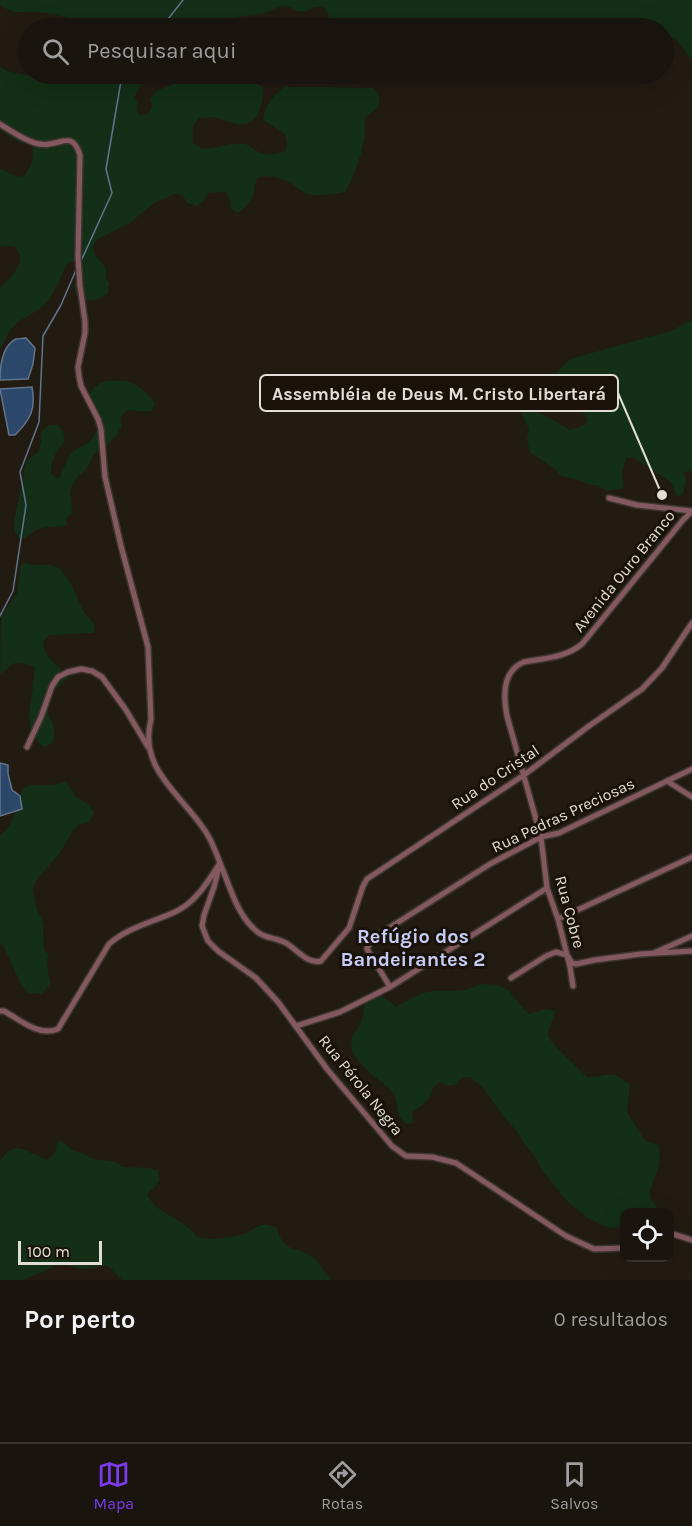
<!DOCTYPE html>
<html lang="pt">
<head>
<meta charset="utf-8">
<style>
  body { margin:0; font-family:Karla,sans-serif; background:#231d17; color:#f1f3f6 }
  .controls { position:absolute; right:18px; bottom:18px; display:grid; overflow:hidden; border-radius:12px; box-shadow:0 6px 24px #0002 }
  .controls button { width:54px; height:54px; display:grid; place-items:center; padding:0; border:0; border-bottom:2px solid #38332e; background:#1a140e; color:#f1f3f6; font:30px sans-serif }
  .scale { position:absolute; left:18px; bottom:15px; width:84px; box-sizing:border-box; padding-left:6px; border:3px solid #e2ddd7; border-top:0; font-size:16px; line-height:21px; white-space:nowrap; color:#e2ddd7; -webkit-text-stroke:4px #191209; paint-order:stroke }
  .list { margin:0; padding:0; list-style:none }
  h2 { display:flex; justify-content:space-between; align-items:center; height:78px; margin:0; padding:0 24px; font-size:26px }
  h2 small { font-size:20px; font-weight:400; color:#9f9e9e }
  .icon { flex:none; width:33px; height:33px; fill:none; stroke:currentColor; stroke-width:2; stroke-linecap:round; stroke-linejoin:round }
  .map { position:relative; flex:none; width:692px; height:1280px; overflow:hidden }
  .search { position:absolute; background:#1a140e; box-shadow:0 6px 24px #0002; left:18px; right:18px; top:18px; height:66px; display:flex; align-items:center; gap:15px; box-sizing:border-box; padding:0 21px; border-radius:33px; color:#9f9e9e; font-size:22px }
  .sheet { height:162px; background:#1a140e }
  nav { display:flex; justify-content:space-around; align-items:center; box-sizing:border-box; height:84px; border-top:2px solid #38332e; background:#1a140e; font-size:16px; color:#9f9e9e }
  nav a { display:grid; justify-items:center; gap:3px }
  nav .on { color:#7c3aed }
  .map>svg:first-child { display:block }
  .green { fill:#132f17 }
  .water { fill:#2b476a; stroke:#62748b; stroke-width:1.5 }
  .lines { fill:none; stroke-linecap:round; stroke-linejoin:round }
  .stream { stroke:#62748b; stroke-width:1.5 }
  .street-casing { stroke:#3d362e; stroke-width:8 }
  .street { stroke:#84585f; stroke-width:5 }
  .labels { text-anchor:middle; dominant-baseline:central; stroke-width:6; stroke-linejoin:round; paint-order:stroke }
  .street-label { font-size:16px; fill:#e2ddd7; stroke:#191209 }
  .quarter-label { font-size:20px; font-weight:bold; fill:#c7ccf7; stroke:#191209 }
  .leader { fill:none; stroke:#e2ddd7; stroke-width:2 }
  .callout-dot { fill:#e2ddd7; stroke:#191209; stroke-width:2 }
  .callout { fill:#191209; stroke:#e2ddd7; stroke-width:2 }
  .callout-label { font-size:18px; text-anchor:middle; font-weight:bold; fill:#e2ddd7 }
</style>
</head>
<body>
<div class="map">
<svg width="692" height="1280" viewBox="0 0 692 1280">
  <rect width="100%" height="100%" fill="#221b12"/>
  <path class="green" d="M0,0H692V59L688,55L678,42L664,32V28H659L641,19L632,18H615L603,20L596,25L560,28H331L327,11L323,7H315L305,12L297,11L290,7L281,6L265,13L239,17L219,28H90C75,17 54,14 36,12C21,11 13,16 0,4Z
    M0,66L7,71L24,75L44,74H148L137,92L135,98L138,103L137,105L138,114L147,115L152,107L150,99L155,92L173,84L179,78L187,75L213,76L230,82L256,83L263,87C263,105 259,127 237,124C230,123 225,120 218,118C212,117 206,118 199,118L193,125V143C194,144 201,148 201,148C215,151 230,141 245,144C250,145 253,148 257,151C265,157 276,154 285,151L287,143L285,134L263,120C264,106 274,94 286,86L293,87L373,88L379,94C380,111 375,109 364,119C369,137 355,176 345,192C335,194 317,197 307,194C303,192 298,188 295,186C283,178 273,175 259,177C254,183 255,185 254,192C252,201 245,208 238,213L231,209L230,200L226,192L208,193L204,201L196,206L187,203L183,196L175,194L156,202L131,222L98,239L93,246L95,255L106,268V281H109L108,293C97,302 88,302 76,295C72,283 78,274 78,261L69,262C60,275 57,291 46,303C37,314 21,317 12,328C7,334 5,342 0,348V288C8,281 23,266 20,255C19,253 16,248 14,246H0V169L18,177L24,176C32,166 35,157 32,144L20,143L0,130Z
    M692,320V471L684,472L686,480L683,494L680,496L676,495L672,484L668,480L632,457L627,458C625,463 622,469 622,475C622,480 624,483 623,488L607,491L597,485H591L579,480L561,476L555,469L531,453L529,449L527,438L529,429L522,415V412L523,408C539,411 556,421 569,430L581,427L587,422C586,408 574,412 565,405C558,400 565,402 558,398C551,392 542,394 535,388L536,385L557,372L570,359L671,331Z
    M108,381C133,380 139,384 155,403L152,411C142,413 135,410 126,410L121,417V427L117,435L103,449L94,454L86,470L78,476L73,484L70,492L72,513L66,518L67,526L47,527L38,529L20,541L14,529V520L22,485L25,467L27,461L39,451L41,441V431L49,425H58L63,432L65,441C56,453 51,458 51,474L58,479C64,471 66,460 71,454C75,449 82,446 87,443C105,430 95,413 89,396C93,387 98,383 108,381Z
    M23,563L33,565H51L59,568L71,583L83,611L94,624V633L49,635L43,642C45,661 59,663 68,678C62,684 55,688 51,696C42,710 51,716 54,728C55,733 54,738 53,743L44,747C16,727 37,693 34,666C28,665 19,661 13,664C8,667 6,671 0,674L1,616L17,594L20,568Z
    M66,781L75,796L90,805L94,813L89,822L80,824L74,829L60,853L36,880L33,889L36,907L43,923L44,950L49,954C45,964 48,973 51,983L42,994L28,993L19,980L4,947L0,943V835C16,824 16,804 23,788C39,781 49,790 66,781Z
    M480,984C515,984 508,995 529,1014L546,1009L555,1011C553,1020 549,1027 548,1036C558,1052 574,1063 587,1077C610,1077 609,1068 630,1085L627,1112L645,1141L659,1145C660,1153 660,1163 657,1171C653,1186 643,1193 658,1208L650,1212H624V1227L610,1228L599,1224L588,1218L567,1201L541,1169L538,1161L530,1150L526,1146L516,1130L508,1122L483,1088L470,1077H462L457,1084L448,1086L440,1082L433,1087C431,1101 424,1104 412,1112L413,1123L407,1124C392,1114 402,1103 392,1091C390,1088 385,1085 381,1082C370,1073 346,1054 352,1038C354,1033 359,1028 361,1022C365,1014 363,1004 366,995C378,992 387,999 396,1007C406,1002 416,995 427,992C446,988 463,995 480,984Z
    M61,1140L72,1150L83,1153L93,1159L115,1162L123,1167L150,1168L158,1171L159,1181L153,1189L147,1194C155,1210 165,1212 179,1221C182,1224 187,1226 190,1229C193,1231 194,1234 196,1236C204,1241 235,1238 243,1234C258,1228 259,1220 277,1228C284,1256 299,1244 316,1260C321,1265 326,1274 330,1280H122L110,1268L105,1265L93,1268L83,1269L64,1265L55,1266L24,1280H0V1161C12,1145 16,1146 33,1154C37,1156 42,1157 46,1160C55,1155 56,1151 57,1142Z"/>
  <path class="water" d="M26,338L35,348L33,364L28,379L0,380C0,367 2,346 16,339C17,339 24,338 26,338Z
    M32,387C36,409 31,419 15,435H9L0,389Z
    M0,763L8,765V774L12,790L20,796L22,809L0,816Z"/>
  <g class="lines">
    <path class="stream" d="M161,28L183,0
      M81,261L112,193L106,169L121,81L126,74
      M0,616L13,591L26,505L20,472L39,422L43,336L61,305L76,270"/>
    <g class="street-casing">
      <path id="street" d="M0,124C11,131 22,139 35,143C39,144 45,145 49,144C65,142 73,133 80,155L78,257L80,286L85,322V333L78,367L79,376L81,386L98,419L101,429L105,477L109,494L121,546L148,647L151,719C139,767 176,790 201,825C210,836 215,849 220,863C208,881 197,901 177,911C154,922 128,927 109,944L58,1029C39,1037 20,1020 4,1011H0
        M609,498L637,505L692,511
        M27,747L41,717L52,686L58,677L68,672L81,669L92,671L102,677L126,710L148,747
        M667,781L692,797
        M220,863C230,886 237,917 259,933C267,939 280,938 289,945C299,952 308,964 321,961L349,928L363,886L367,879L524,775L589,726L642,689L662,668L692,623
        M219,867L214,887L204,915L202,926L208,941L218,951L256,978L278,1002L327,1069L392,1146L406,1156L432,1157L456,1163L566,1236L594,1249L624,1248
        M558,919L692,857
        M654,953L692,936
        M511,978L546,956L556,952L567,955L572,963L576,964L595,960L641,954L692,951
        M573,986L570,967L558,919L547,888L541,837L507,716C503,696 502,671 524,662C544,658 565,658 582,644L683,520L692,511
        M390,987L367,949L370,941L381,933L490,864L541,837L559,833L692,769
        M296,1026L340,1012L390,987L547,888
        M670,1233L692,1240"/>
    </g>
    <use href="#street" class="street"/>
  </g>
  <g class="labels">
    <g class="street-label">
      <text transform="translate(624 571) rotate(-51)">Avenida Ouro Branco</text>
      <text transform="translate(495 777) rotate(-34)">Rua do Cristal</text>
      <text transform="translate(563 815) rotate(-25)">Rua Pedras Preciosas</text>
      <text transform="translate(570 912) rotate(75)">Rua Cobre</text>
      <text transform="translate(361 1085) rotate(51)">Rua Pérola Negra</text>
    </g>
    <g class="quarter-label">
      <text x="413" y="936">Refúgio dos<tspan x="413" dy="23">Bandeirantes 2</tspan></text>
    </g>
  </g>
  <path class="leader" d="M662 495L618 393"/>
  <circle class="callout-dot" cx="662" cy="495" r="6"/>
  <rect class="callout" x="260" y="375" width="358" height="36" rx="6"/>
  <g class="callout-label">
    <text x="439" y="400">Assembléia de Deus M. Cristo Libertará</text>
  </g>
</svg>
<div class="controls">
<button><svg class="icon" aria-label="locate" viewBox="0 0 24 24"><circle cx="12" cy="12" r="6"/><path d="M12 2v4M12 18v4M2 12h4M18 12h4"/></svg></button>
</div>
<div class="scale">100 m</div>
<div class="search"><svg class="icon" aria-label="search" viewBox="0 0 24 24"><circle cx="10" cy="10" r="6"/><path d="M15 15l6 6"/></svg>Pesquisar aqui</div>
</div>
<section class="sheet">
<h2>Por perto<small>0 resultados</small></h2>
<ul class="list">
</ul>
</section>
<nav>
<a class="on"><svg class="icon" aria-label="map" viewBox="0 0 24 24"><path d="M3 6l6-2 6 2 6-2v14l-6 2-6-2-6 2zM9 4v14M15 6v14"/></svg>Mapa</a>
<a><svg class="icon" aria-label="directions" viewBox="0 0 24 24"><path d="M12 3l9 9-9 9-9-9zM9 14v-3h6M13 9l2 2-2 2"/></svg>Rotas</a>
<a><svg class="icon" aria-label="saved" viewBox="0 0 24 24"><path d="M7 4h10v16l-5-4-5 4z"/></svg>Salvos</a>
</nav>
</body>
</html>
